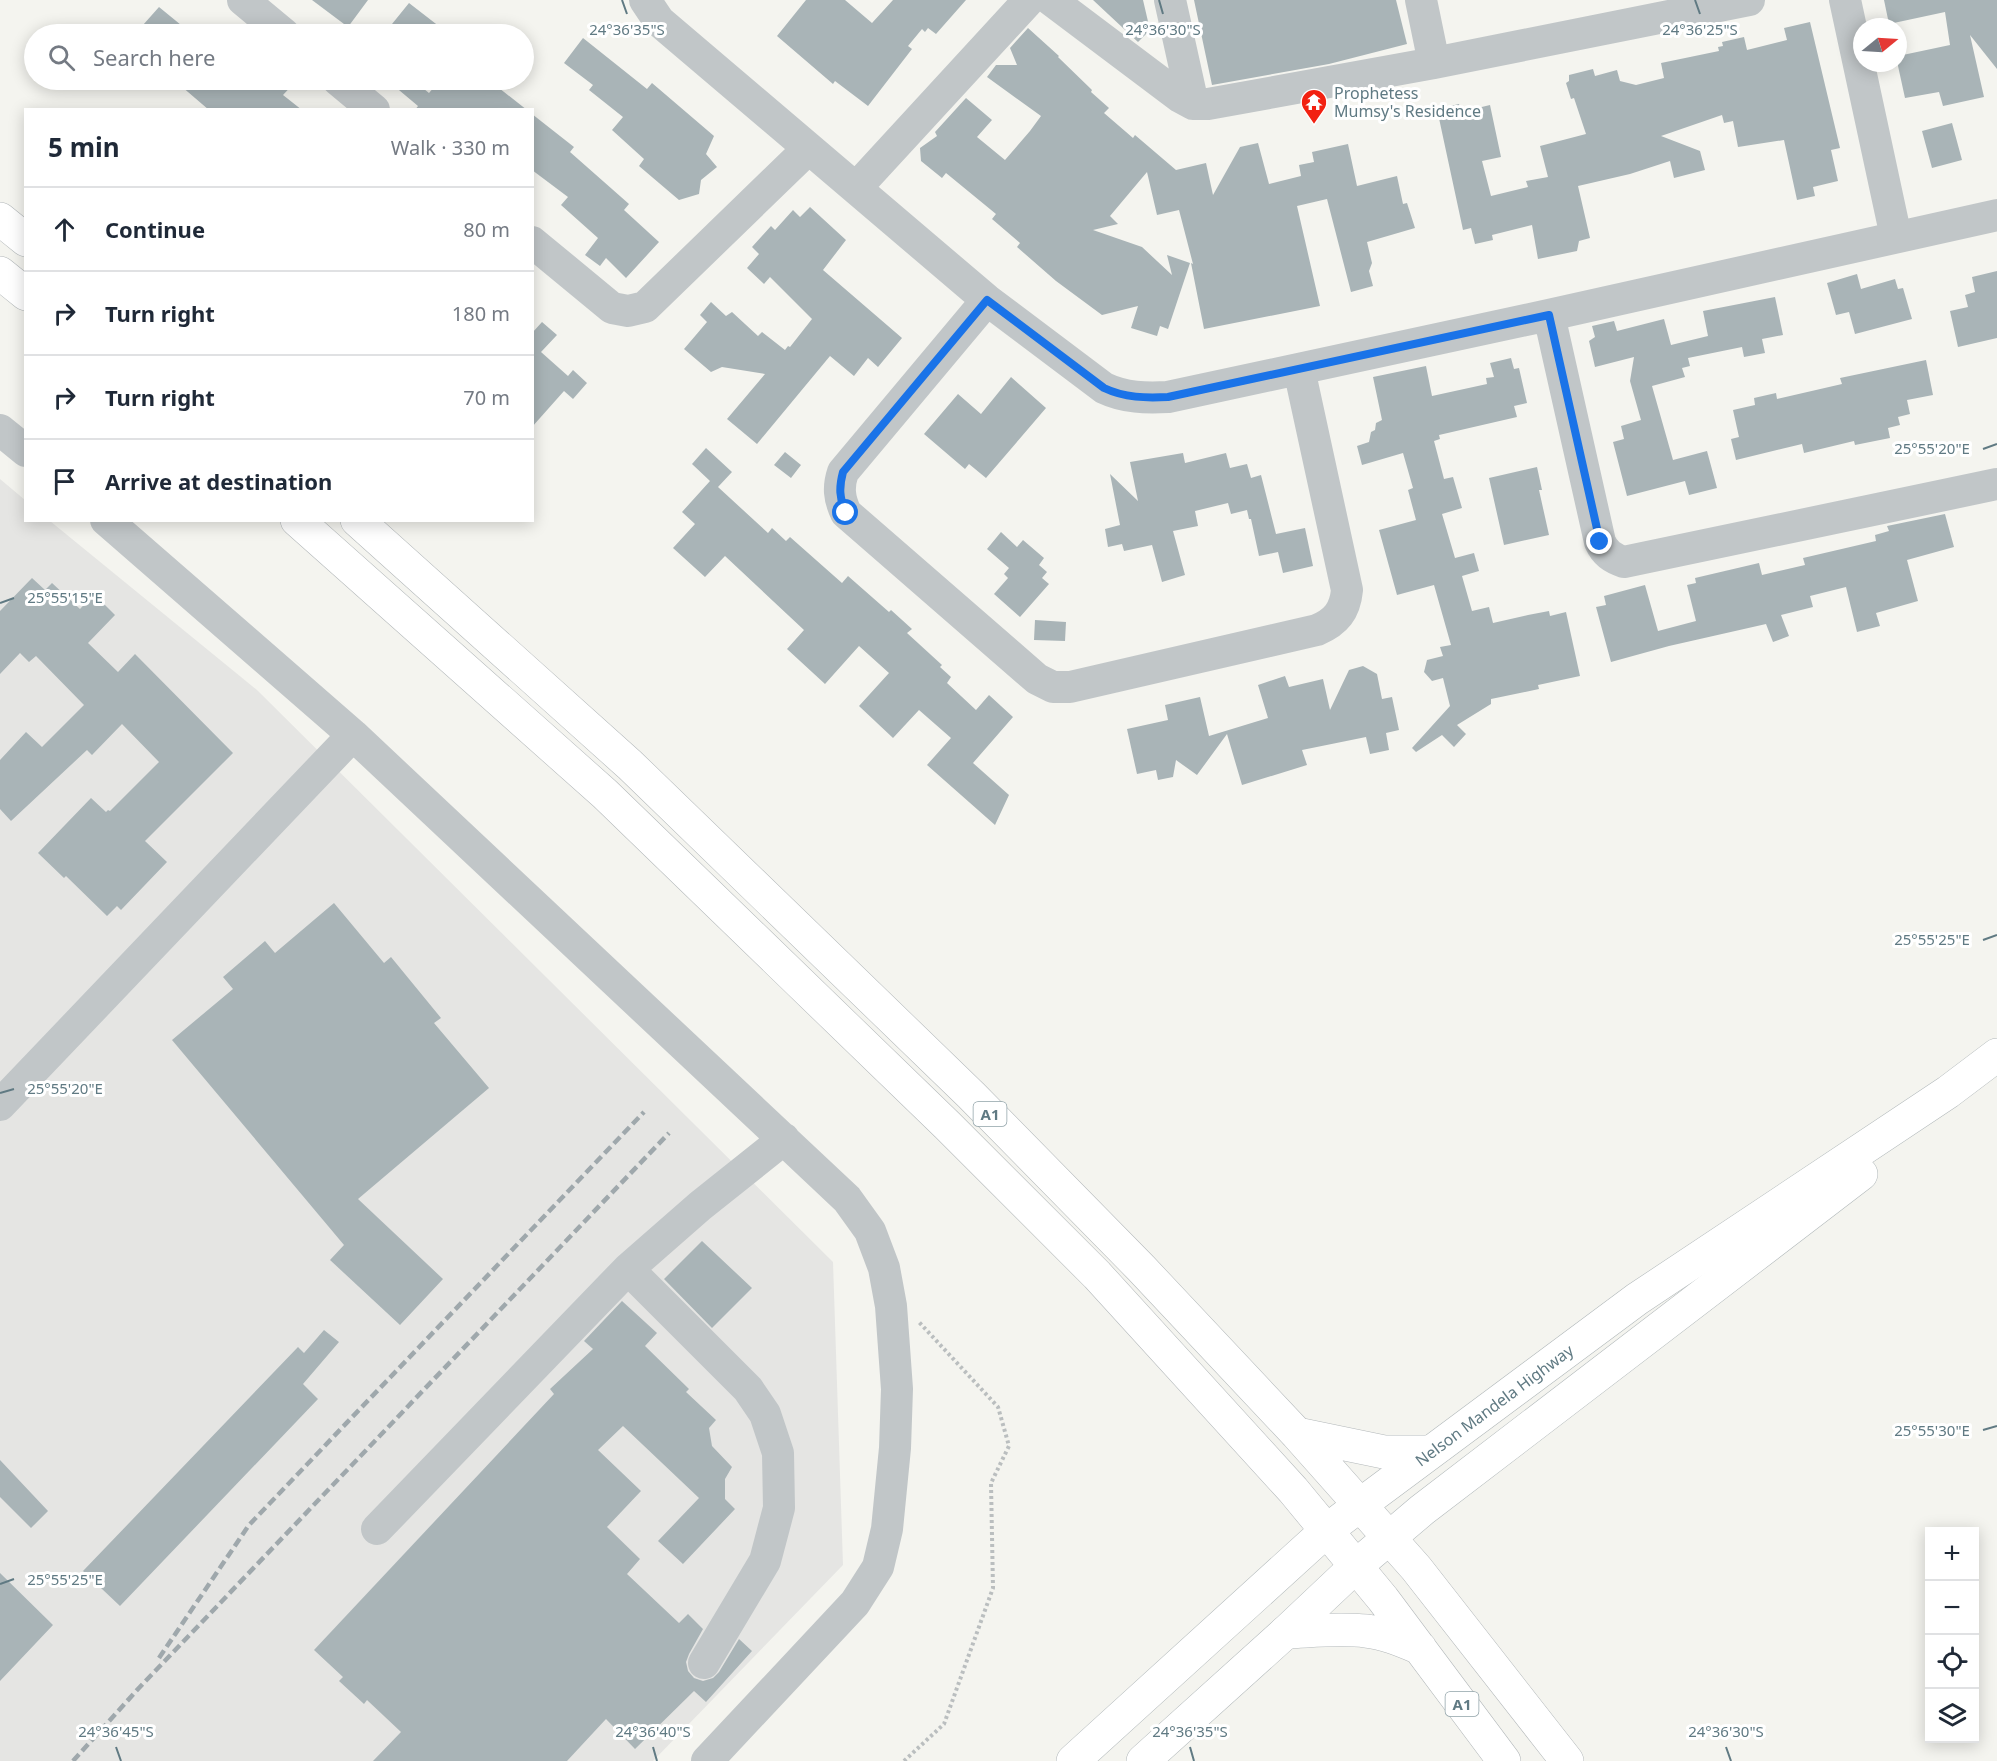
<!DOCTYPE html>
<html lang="en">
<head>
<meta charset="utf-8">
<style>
  body { margin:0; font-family:"Noto Sans",sans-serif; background:#f2f2f3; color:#1f2937 }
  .controls { position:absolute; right:18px; bottom:18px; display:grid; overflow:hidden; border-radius:0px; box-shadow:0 3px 15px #0003 }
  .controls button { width:54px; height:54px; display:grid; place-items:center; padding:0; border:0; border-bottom:2px solid #e0e1e3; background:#fff; color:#1f2937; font:30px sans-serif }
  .compass { position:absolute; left:1853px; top:18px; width:54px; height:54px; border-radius:50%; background:#fff; box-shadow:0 3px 15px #0003; rotate:72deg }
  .stop { position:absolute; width:18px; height:18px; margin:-14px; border:4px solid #1a73e8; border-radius:50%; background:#fff }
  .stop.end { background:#1a73e8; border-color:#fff; box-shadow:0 2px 6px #0008 }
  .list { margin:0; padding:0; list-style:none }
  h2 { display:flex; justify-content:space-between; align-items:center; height:78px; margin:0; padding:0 24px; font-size:26px }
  h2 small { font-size:20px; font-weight:400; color:#747a83 }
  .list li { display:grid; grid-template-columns:39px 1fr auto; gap:18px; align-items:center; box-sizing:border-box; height:84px; padding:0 24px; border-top:2px solid #e0e1e3 }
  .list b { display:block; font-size:22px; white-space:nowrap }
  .list em { font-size:20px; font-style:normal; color:#747a83 }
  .icon { flex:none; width:33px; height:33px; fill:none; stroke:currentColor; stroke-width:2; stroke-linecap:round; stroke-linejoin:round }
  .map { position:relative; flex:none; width:1997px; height:1761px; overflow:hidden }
  .search { position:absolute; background:#fff; box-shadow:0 3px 15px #0003; left:24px; top:24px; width:510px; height:66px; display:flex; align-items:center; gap:15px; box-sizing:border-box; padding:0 21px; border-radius:33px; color:#747a83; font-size:22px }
  .panel { position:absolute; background:#fff; box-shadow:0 3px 15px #0003; left:24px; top:108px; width:510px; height:414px; border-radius:0px }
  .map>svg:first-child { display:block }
  .built { fill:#e5e5e3 }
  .building { fill:#a9b4b7 }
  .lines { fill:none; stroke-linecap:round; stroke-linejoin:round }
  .major-casing { stroke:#b1b8ba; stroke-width:34 }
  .highway-casing { stroke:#b3b8ba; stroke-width:34 }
  .path { stroke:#babebf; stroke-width:4; stroke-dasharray:3 3; stroke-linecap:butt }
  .minor { stroke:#c1c6c8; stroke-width:32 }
  .major { stroke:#fff; stroke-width:33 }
  .highway { stroke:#fff; stroke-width:33 }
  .rail { stroke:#9fa8ac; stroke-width:4.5; stroke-dasharray:9 4.5; stroke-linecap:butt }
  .route { stroke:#1a73e8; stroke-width:8 }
  .ticks { fill:none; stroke:#607a83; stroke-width:2 }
  .labels { text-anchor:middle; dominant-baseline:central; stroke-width:6; stroke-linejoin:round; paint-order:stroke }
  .shield { fill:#fff; stroke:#90a2a8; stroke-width:1.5 }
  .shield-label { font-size:15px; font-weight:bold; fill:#607a83 }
  .poi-label { font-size:16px; fill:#607a83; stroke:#fff; text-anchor:start }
  .street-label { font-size:16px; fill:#607a83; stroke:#fff }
  .ticks-label { font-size:15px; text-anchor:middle; fill:#607a83; stroke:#fff; stroke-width:6; stroke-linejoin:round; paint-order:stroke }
</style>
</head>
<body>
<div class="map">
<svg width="1997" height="1761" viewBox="0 0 1997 1761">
  <rect width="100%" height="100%" fill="#f4f4ef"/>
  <path class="built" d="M0,479L25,500L26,520L50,521L257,690L833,1262L843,1565L653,1761H0Z"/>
  <path class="building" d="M312,0H368L348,27Z
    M806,0H845L872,23L893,0H966L936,34L928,28L925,32L922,29L908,46L912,49L868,106L835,81L833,84L777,36Z
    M1093,0H1143L1150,30L1138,42Z
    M1194,0H1396L1407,44L1329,64L1212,85Z
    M1884,0H1997V69L1970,35L1984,97L1943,106L1939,92L1905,98L1898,66V56L1950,45L1945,12L1889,24Z
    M409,3L449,34H406L392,24Z
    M159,7L192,34H135Z
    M1810,22L1840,148L1831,150L1838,181L1813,187L1815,196L1797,200L1784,140L1738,147L1733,121L1724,123L1722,115L1661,136L1700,151L1705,170L1674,178L1670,161L1630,174L1578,186L1590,238L1579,241L1577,251L1538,259L1532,225L1492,235L1493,240L1475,244L1471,228L1463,230L1437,109L1459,104L1461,112L1490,105L1501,157L1482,161L1491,196L1528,187L1526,181L1548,177L1540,146L1586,134L1574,98L1571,99L1566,83L1569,81V75L1593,69L1595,76L1617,70L1620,81L1636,85L1664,78L1661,63L1719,51L1718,47L1723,46L1722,42L1744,37L1747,50L1787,40L1784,28Z
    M1028,28L1059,56L1058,57L1092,90L1091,92L1109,108L1104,113L1133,138L1135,135L1176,170L1206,163L1213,195L1240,147L1258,143L1269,184L1301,176L1299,165L1314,162L1312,152L1348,144L1357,186L1397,176L1403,204L1407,203L1415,228L1367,242L1372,263L1369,271L1373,286L1351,292L1327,199L1297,206L1320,306L1204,329L1191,263L1193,264L1179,210L1157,215L1147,172L1110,216L1118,224L1093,230L1142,247L1172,275L1167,255L1190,263L1168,329L1160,326L1157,336L1131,328L1138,306L1102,315L1056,281L1017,247L1020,243L992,219L996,214L946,173L942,178L921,161L920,148L937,136L935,132L966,98L992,120L977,137L1005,160L1030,131L1041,116L987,77L996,65H1017L1010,48Z
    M583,38L647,89L652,83L714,136L706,154L717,167L701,180L699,194L679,200L639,166L644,159L612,130L623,117L589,90L593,85L564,63Z
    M174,80H297L283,95L302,110H209Z
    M387,80H413L429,93L440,80H507L499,88L527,110H415L418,106Z
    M532,114L574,147L570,152L629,204L624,210L659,242L626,278L606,258L600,266L585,255L598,238L561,205L568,197L532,170Z
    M1952,123L1962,160L1932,168L1922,131Z
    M810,207L846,240L823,270L902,338L878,367L868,358L854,376L830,356L757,444L727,419L765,374L722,367L711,372L684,349L707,322L700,315L711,302L726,316L732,312L758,336L762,332L785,350L788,346L790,347L812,319L770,277L764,284L747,268L759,254L752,247L771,226L775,230L793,210L800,217Z
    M1997,271V338L1958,347L1950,311L1968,307L1965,295L1975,292L1972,277Z
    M1857,274L1861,289L1895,279L1898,289L1903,288L1912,319L1855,334L1849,312L1836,315L1827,283Z
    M1775,297L1783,335L1762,339L1765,353L1744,357L1742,347L1688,358L1690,366L1682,368L1685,377L1652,386L1673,460L1707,451L1717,488L1689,495L1685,481L1627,496L1613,442L1624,439L1621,426L1641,420L1630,381L1634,357L1595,367L1589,341L1595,337L1592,326L1614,321L1617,331L1664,319L1671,345L1708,336L1703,311Z
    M542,322L557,335L541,352L568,376L573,370L587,383L573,399L564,391L532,427V333Z
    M1511,358L1514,369L1519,368L1527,403L1514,406L1517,417L1439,435L1440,439L1434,441L1444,479L1453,477L1462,508L1442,514L1455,558L1474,553L1479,571L1462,576L1472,611L1489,607L1493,623L1528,615L1549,611L1550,616L1566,612L1580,676L1538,685L1539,689L1491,699V704L1457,725L1466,734L1454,747L1442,735L1416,752L1412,748L1450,706L1443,678L1432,681L1424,672L1427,660L1443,656L1440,647L1451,645L1434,585L1397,595L1379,530L1416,520L1408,490L1413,488L1403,453L1362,465L1357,446L1369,442L1371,432L1375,430L1376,423L1382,420L1373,377L1426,366L1432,396L1487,384L1486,378L1494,377L1490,363Z
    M1926,360L1933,395L1907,400L1910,414L1898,417L1900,425L1888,428L1890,438L1855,445L1854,441L1804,453L1802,444L1736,460L1731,439L1739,437L1733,410L1755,405L1754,398L1776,393L1777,399L1842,384L1840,378Z
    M1011,377L1046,408L986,478L969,464L965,469L924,434L958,394L981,414Z
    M706,448L732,472L718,487L768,533L772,528L786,541L790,537L842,583L848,576L889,612L891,610L912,629L907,633L942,665L940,667L951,677L947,683L976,710L989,695L1013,717L973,763L1009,795L995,825L927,765L951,738L919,710L893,738L859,706L889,673L859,646L825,684L787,649L804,630L725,556L705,577L673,548L695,524L682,512L710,481L692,464Z
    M785,452L801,465L791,478L774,465Z
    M1183,453L1185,463L1226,453L1230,468L1247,464L1251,478L1261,475L1276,534L1305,528L1313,566L1283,573L1278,552L1259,556L1251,519H1249L1247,510L1231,514L1228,503L1195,511L1198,526L1173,531L1185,575L1162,582L1152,545L1124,551L1122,544L1108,547L1105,529L1120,525L1110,474L1138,501L1130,462Z
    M1537,467L1542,490H1539L1549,535L1504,545L1489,478Z
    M1945,514L1954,547L1907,560L1918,601L1876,613L1880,626L1857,632L1846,587L1810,596L1813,607L1781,615L1789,636L1773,642L1766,624L1669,646L1611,662L1596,607L1606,605L1604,596L1645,585L1658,631L1696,621L1687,585L1696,583L1695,578L1759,563L1762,575L1805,565L1803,558L1876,541L1875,535L1889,531L1887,526Z
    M1001,532L1017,547L1023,540L1044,558L1039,565L1047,572L1042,578L1049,584L1020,617L994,594L1008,578L1004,574L1009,568L987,549Z
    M32,578L45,590L52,583L80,609L94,594L115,615L88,643L118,672L135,654L233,753L145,841L167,862L121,910L117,906L107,916L66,876L64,878L38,853L91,798L106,812L108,810L110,811L159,762L122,724L92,755L87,750L11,821L0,809V760L26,732L42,747L84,705L36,656L29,662L20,653L0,674V611Z
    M1035,620L1066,622L1065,641L1034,640Z
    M1363,666L1377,674L1382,699L1392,697L1399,730L1386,733L1389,750L1370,754L1366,737L1302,750L1307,765L1242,785L1227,734L1197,775L1176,760L1173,777L1158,780L1156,770L1137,774L1127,729L1168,720L1165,705L1200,697L1209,736L1268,718L1258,685L1285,676L1289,687L1323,679L1330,710L1349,670Z
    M334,903L384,963L391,957L441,1018L434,1023L489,1088L358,1199L443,1279L400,1325L330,1260L344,1245L172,1040L233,989L223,977L265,941L275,953Z
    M702,1241L752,1288L712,1328L664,1279Z
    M622,1301L657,1333L645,1346L689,1389L686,1392L716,1420L709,1428L712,1446L732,1467L725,1479V1499L735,1509L683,1564L658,1541L699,1498L623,1426L598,1450L641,1491L607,1527L640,1559L627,1574L679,1623L688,1614L703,1629L689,1654L686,1662L688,1671L694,1678L703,1681L713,1678L719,1672L739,1639L752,1651L706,1702L694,1691L635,1749L606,1719L567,1761H373L401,1732L367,1700L364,1704L339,1681L343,1677L314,1650L554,1394L550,1389L593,1349L584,1341Z
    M324,1330L339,1342L303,1384L318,1399L120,1606L83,1571L298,1347L304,1353Z
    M0,1460L48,1511L31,1528L0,1497Z
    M0,1573L53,1625L0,1681Z"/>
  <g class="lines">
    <g class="major-casing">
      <g id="major">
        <path id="s1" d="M1073,1761L1326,1531L1360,1505L1637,1299L1948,1092L1997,1055"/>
        <path d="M1143,1761L1286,1632L1356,1566L1422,1510L1861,1174"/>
      </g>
    </g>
    <g class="highway-casing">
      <path id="highway" d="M0,219L26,240
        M0,273L26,294
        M297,520L605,794L947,1125L1097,1275L1293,1490L1383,1599L1504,1761
        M357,520L630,765L971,1095L1141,1268L1297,1434L1416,1568L1567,1761
        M1297,1434L1384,1452H1429
        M1286,1632C1313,1631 1340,1628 1366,1631C1385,1633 1403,1641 1420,1648"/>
    </g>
    <path class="path" d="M904,1761L944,1724L993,1588L991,1483L1009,1446L998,1407L918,1321"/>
    <path class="minor" d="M243,0L284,34
      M645,0L659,21L987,300L1104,388C1125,398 1146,398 1168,397L1549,315L1997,215
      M1051,0L1180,97L1193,104H1208L1434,63L1749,0
      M1170,0L1193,104
      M1421,0L1434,63
      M1845,0L1896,237
      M338,80L374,110
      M856,188L1029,0
      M532,242L612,308L628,311L645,307L808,149
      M987,300L843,472C838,487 839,498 846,513L1037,679L1053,687H1070L1317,630C1336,622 1345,611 1347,590L1299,369
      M1549,315L1600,542C1605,553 1612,558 1624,562L1997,484
      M0,430L26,451
      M106,520L353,735L847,1199L870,1231L884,1268L891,1306L897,1389L895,1448L887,1529L878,1567L855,1603L707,1761
      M0,1105L353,735
      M628,1269L748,1389L765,1414L778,1453L779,1508L765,1561L704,1663
      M377,1529L628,1269L700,1206L784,1139"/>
    <use href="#major" class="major"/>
    <use href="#highway" class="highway"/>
    <path class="rail" d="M159,1658L249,1525L644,1112
      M73,1761L138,1689L669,1133"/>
  </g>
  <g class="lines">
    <path class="route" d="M846,513C839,498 839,487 843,472L987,300L1104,388C1125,398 1146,398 1168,397L1549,315L1600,542"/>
  </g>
  <path class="ticks" d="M622,0L627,14M1159,0L1163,14M1695,0L1700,14M1983,449L1997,444M0,603L14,598M1983,940L1997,935M0,1093L14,1089M1983,1430L1997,1426M0,1584L14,1579M116,1747L121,1761M653,1747L657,1761M1190,1747L1194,1761M1726,1747L1731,1761"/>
  <defs>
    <g id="temple-pin" transform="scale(1.35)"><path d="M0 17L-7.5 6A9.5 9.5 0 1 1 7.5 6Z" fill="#f22111" stroke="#fff"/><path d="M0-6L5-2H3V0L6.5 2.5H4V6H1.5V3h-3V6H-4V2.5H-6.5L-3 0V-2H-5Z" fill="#fff"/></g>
  </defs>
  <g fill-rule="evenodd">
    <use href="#temple-pin" x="1314" y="102"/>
  </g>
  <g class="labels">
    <g class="shield">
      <rect x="973.5" y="1102" width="33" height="24" rx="4.5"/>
      <rect x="1445.5" y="1692" width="33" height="24" rx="4.5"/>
    </g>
    <g class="shield-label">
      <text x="990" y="1114">A1</text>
      <text x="1462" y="1704">A1</text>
    </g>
    <g class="poi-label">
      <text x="1334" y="93">Prophetess<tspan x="1334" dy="18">Mumsy's Residence</tspan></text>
    </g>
    <g class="street-label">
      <text stroke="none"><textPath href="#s1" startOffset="552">Nelson Mandela Highway</textPath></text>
    </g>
  </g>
  <g class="ticks-label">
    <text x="627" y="35">24°36'35"S</text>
    <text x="1163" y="35">24°36'30"S</text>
    <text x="1700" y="35">24°36'25"S</text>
    <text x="1932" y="454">25°55'20"E</text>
    <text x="65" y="603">25°55'15"E</text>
    <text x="1932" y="945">25°55'25"E</text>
    <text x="65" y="1094">25°55'20"E</text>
    <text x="1932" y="1436">25°55'30"E</text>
    <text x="65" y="1585">25°55'25"E</text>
    <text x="116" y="1737">24°36'45"S</text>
    <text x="653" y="1737">24°36'40"S</text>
    <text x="1190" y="1737">24°36'35"S</text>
    <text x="1726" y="1737">24°36'30"S</text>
  </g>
</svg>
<div class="controls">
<button>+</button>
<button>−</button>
<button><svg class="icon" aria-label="locate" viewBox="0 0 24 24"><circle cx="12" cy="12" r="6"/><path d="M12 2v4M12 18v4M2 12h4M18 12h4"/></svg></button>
<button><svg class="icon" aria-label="layers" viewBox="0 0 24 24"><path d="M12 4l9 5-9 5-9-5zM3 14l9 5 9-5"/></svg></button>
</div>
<svg class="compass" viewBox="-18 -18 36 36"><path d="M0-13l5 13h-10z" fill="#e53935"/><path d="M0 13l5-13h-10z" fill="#747a83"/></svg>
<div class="stop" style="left:846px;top:513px"></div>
<div class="stop end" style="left:1600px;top:542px"></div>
<div class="search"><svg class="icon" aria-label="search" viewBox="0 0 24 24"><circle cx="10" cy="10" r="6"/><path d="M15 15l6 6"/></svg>Search here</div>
<section class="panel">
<h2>5 min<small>Walk · 330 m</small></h2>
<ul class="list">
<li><svg class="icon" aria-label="ahead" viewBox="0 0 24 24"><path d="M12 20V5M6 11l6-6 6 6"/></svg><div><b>Continue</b></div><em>80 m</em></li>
<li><svg class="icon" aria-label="right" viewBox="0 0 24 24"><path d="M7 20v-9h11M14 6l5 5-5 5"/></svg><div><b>Turn right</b></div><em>180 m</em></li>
<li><svg class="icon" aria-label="right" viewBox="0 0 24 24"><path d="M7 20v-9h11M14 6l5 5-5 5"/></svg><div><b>Turn right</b></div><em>70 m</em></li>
<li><svg class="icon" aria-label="arrive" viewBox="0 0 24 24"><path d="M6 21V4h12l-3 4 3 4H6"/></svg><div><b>Arrive at destination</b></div></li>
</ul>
</section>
</div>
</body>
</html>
